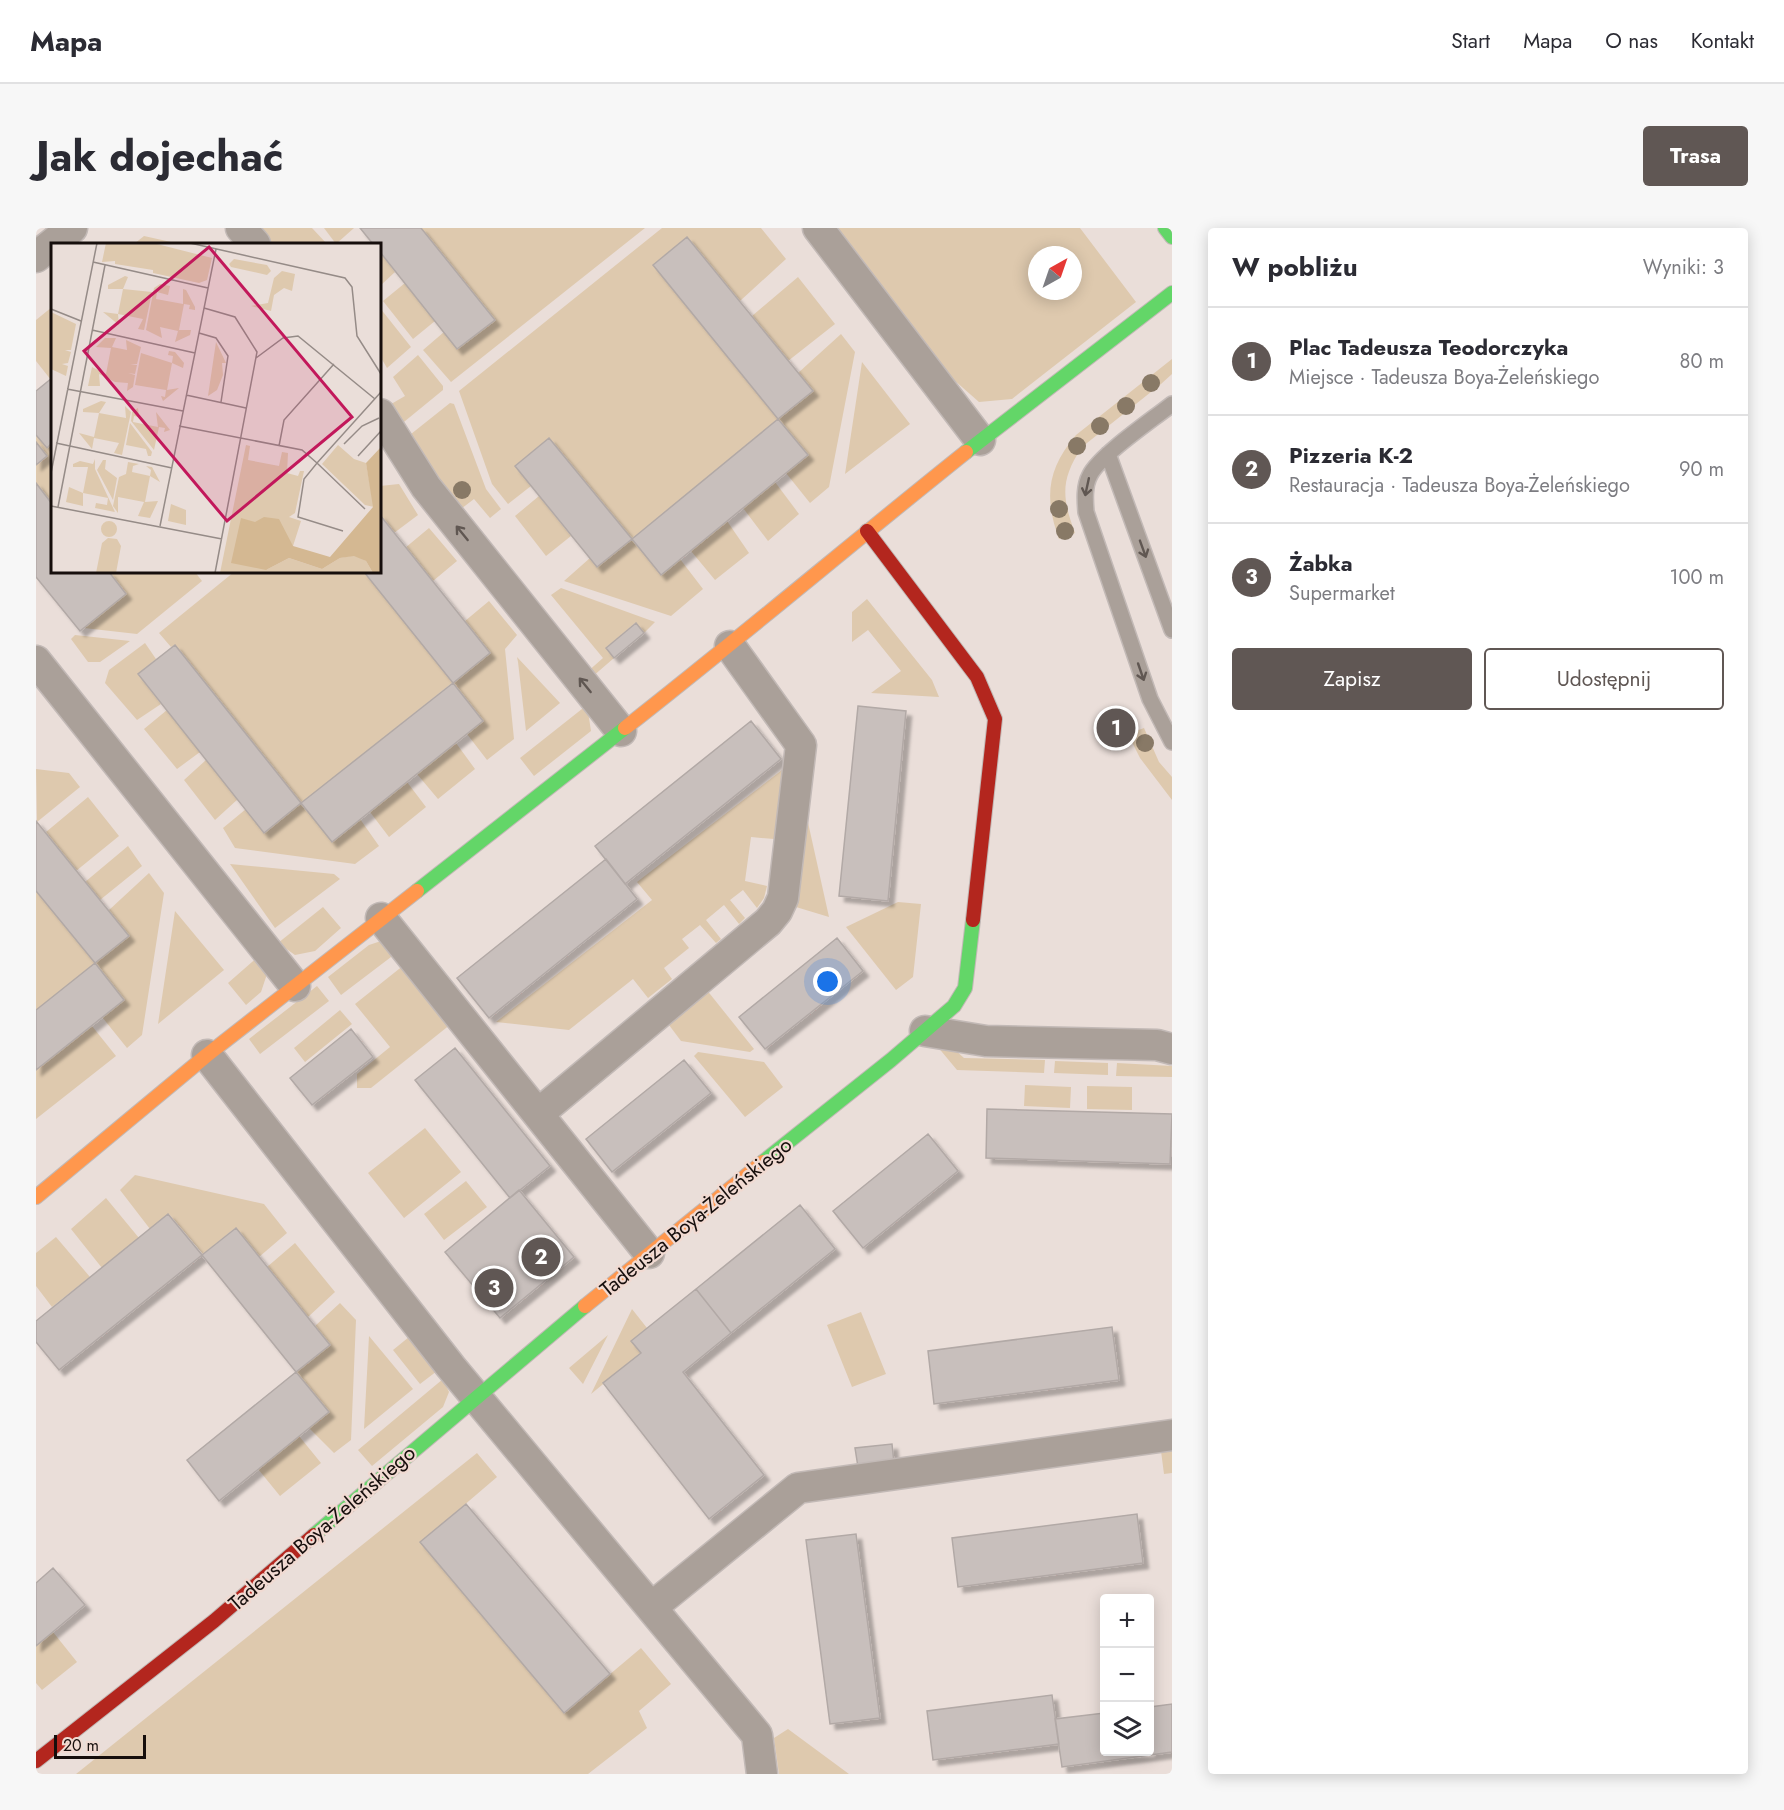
<!DOCTYPE html>
<html lang="pl">
<head>
<meta charset="utf-8">
<style>
  body { margin:0; font-family:Jost,sans-serif; background:#f7f7f7; color:#2b2b33 }
  .controls { position:absolute; right:18px; bottom:18px; display:grid; overflow:hidden; border-radius:6px; box-shadow:0 3px 15px #0003 }
  .controls button { width:54px; height:54px; display:grid; place-items:center; padding:0; border:0; border-bottom:2px solid #e1e1e2; background:#fff; color:#2b2b33; font:30px sans-serif }
  .compass { position:absolute; left:992px; top:18px; width:54px; height:54px; border-radius:50%; background:#fff; box-shadow:0 3px 15px #0003; rotate:40deg }
  .scale { position:absolute; left:18px; bottom:15px; width:92px; box-sizing:border-box; padding-left:6px; border:3px solid #160e0c; border-top:0; font-size:16px; line-height:21px; white-space:nowrap; color:#160e0c; -webkit-text-stroke:4px #f1dad2; paint-order:stroke }
  .you { position:absolute; left:792px; top:754px; width:21px; height:21px; margin:-15px; border:4px solid #fff; border-radius:50%; background:#1a73e8; box-shadow:0 0 0 9px #1a73e833 }
  .badge { display:grid; place-items:center; width:39px; height:39px; border-radius:50%; background:#605754; color:#fff; font-size:20px; font-weight:700 }
  .pin { position:absolute; translate:-50% -50%; border:3px solid #fff; box-shadow:0 2px 6px #0006 }
  .list { margin:0; padding:0; list-style:none }
  h2 { display:flex; justify-content:space-between; align-items:center; height:78px; margin:0; padding:0 24px; font-size:26px }
  h2 small { font-size:20px; font-weight:400; color:#7c7c81 }
  .list li { display:grid; grid-template-columns:39px 1fr auto; gap:18px; align-items:center; box-sizing:border-box; height:108px; padding:0 24px; border-top:2px solid #e1e1e2 }
  .list b { display:block; font-size:22px; white-space:nowrap }
  .list p { margin:0; font-size:20px; white-space:nowrap; color:#7c7c81 }
  .list em { font-size:20px; font-style:normal; color:#7c7c81 }
  .actions { display:flex; gap:12px; padding:18px 24px }
  .actions a { flex:1; padding:14px 0; border:2px solid #605754; border-radius:6px; text-align:center; font-size:21px; color:#605754 }
  .actions .main { background:#605754; color:#fff }
  .icon { flex:none; width:33px; height:33px; fill:none; stroke:currentColor; stroke-width:2; stroke-linecap:round; stroke-linejoin:round }
  .map { position:relative; flex:none; width:1136px; height:1546px; overflow:hidden; border-radius:6px }
  header { display:flex; align-items:center; gap:36px; box-sizing:border-box; height:84px; padding:0 30px; background:#fff; border-bottom:2px solid #e1e1e2 }
  header strong { font-size:28px }
  nav { display:flex; gap:33px; margin-inline-start:auto; font-size:21px }
  .intro { display:flex; align-items:center; justify-content:space-between; box-sizing:border-box; height:144px; padding:0 36px }
  h1 { margin:0; font-size:42px }
  .button { padding:15px 27px; border-radius:6px; background:#605754; color:#fff; font-size:21px; font-weight:700 }
  main { display:flex; gap:36px; padding:0 36px }
  aside { flex:1; background:#fff; border-radius:6px; box-shadow:0 3px 15px #0003 }
  .map>svg:first-child { display:block }
  .green { fill:#dec9ae; fill-rule:evenodd }
  .building { fill:#c8bfbc; stroke:#b2a9a6; stroke-width:1.5; filter:url(#shadow) }
  .lines { fill:none; stroke-linecap:round; stroke-linejoin:round }
  .lane-casing { stroke:#c2b9b6; stroke-width:18 }
  .street-casing { stroke:#c2b9b6; stroke-width:33 }
  .fast-casing { stroke:#c2b9b6; stroke-width:16 }
  .slow-casing { stroke:#c2b9b6; stroke-width:16 }
  .jam-casing { stroke:#c2b9b6; stroke-width:16 }
  .lane { stroke:#aaa099; stroke-width:15 }
  .street { stroke:#aaa099; stroke-width:30 }
  .fast { stroke:#63d668; stroke-width:14 }
  .slow { stroke:#ff974d; stroke-width:14 }
  .jam { stroke:#b3261e; stroke-width:14 }
  .tree { fill:#887966 }
  .oneway { stroke:#605752 }
  .labels { text-anchor:middle; dominant-baseline:central; stroke-width:4.5; stroke-linejoin:round; paint-order:stroke }
  .street-label { font-size:21px; fill:#160e0c; stroke:#f1dad2 }
  .inset-road { fill:none; stroke:#958b87; stroke-width:1.5 }
  .view { fill:#c2185b; fill-opacity:0.15; stroke:#c2185b; stroke-width:3 }
  .inset-edge { fill:none; stroke:#160e0c; stroke-width:3 }
</style>
</head>
<body>
<header>
<strong>Mapa</strong>
<nav><a>Start</a><a>Mapa</a><a>O nas</a><a>Kontakt</a></nav>
</header>
<div class="intro"><h1>Jak dojechać</h1><a class="button">Trasa</a></div>
<main>
<div class="map">
<svg width="1136" height="1546" viewBox="0 0 1136 1546">
  <defs>
    <filter id="shadow"><feDropShadow dx="5.5" dy="5.5" stdDeviation="1.5" flood-color="#0004"/></filter>
  </defs>
  <rect width="100%" height="100%" fill="#eaded9"/>
  <path class="green" d="M218,0H276L291,16H231Z
    M288,0H318L300,16Z
    M385,0H609L415,154L387,122L408,104L422,121L458,91Z
    M626,0H725L750,31L704,73L651,9L617,37L742,191L776,163L762,145L805,106L819,124L793,259L774,275L750,245L772,227L742,191L596,311L625,347L644,331L667,361L635,388L528,353L554,330L595,311L513,210L479,238L495,258L472,276L456,256L423,163Z
    M802,0H1044L1100,74L976,171L943,174L918,152ZM1001,27H1037V63H1001Z
    M108,8L144,16H98Z
    M344,24L359,44L344,58Z
    M762,49L799,96L752,133L716,88Z
    M369,55L399,93L377,111L347,73Z
    M16,79V150L15,152L0,133V92Z
    M344,80L375,119L351,140L344,128Z
    M382,127L407,158V162L363,198L350,179L369,168L357,149Z
    M1136,131V146L1125,156L1046,219C1024,252 1026,270 1039,305L1023,311C1008,270 1011,241 1040,207Z
    M826,134L874,196L809,246Z
    M414,175L418,176L450,261L465,281L454,290L438,271L421,284L370,210Z
    M0,207L10,219L16,215V276L0,255V237L11,228L0,214Z
    M739,254L763,286L732,313L707,280Z
    M363,256L382,287L358,305L344,287V258Z
    M503,268L535,308L510,328L479,288Z
    M691,293L713,325L679,352L655,323Z
    M393,300L421,333L397,353L369,320Z
    M73,344H159L166,353L101,406L48,400L90,366Z
    M198,344H328L417,455L429,393L453,373L481,407L469,421L478,511L451,532L431,506L447,493L416,455L266,575L296,613L324,591L343,618L319,636L199,620L187,600L210,581L228,605L265,575L139,417L135,419L123,405Z
    M525,360L619,394L608,405L599,395L570,420L578,430L556,449L550,445L567,430L515,367Z
    M831,371L896,452L903,469L835,465L865,443L832,402L816,414V384Z
    M39,407L94,413L64,434H52L35,411Z
    M109,415L120,431L102,446L125,476L101,492L69,455L73,442Z
    M481,429L524,475L490,503L482,434Z
    M551,477L555,503L498,548L484,530Z
    M131,482L164,524L141,541L108,501Z
    M1108,500L1123,534L1136,549V572L1104,530L1092,506Z
    M420,515L439,541L402,571L381,546Z
    M170,532L202,571L179,592L148,552Z
    M0,541L33,545L44,559L1,594Z
    M746,542L738,611L715,609L709,653L731,658L728,670L721,680L707,662L694,672L709,690L703,696L688,677L670,692L685,711L680,715L664,697L646,711L653,720L628,740L636,751L612,770L597,751L533,802L460,794L616,672L601,654Z
    M371,554L390,579L353,609L334,584Z
    M52,569L83,608L40,643L10,604Z
    M771,590L793,689L760,679Z
    M92,618L106,638L64,672L49,654Z
    M194,636L298,646L304,651L239,700Z
    M113,645L128,665L106,807L91,820L66,789L0,782V663L59,735L93,708L72,683Z
    M862,674L885,676L877,749L860,762L810,699Z
    M287,679L305,700L279,723L259,727L242,715Z
    M139,683L188,742L122,796Z
    M345,713L359,726L305,767L292,749L333,717Z
    M223,728L231,746L225,764L210,777L192,755Z
    M368,737L415,796L335,860H321V846L354,819L319,776Z
    M281,758L293,773L224,826L213,811Z
    M670,761L718,821L714,824L645,813L630,793Z
    M304,782L316,796L269,834L258,820Z
    M56,798L80,828L0,891V842Z
    M901,818L918,821L928,830L1009,832L1008,845L921,842Z
    M662,824L728,834L747,859L709,889L658,828Z
    M1019,833L1072,835V847L1018,845Z
    M1081,835L1136,838V849L1080,848Z
    M989,857L1035,859L1034,880L988,878Z
    M1051,858L1096,859V882L1051,881Z
    M389,900L425,944L368,990L332,945Z
    M99,947L228,976L251,1005L223,1029L199,1000L167,1026L133,986L114,1001L84,962Z
    M430,953L451,979L408,1012L388,986Z
    M70,970L103,1010L66,1040L35,1001Z
    M20,1009L54,1049L16,1079L0,1058V1025Z
    M259,1015L299,1064L272,1089L231,1039Z
    M304,1075L320,1092L315,1212L298,1225L273,1200L292,1184L260,1144L294,1117L279,1098Z
    M596,1081L611,1100L596,1113L605,1125L555,1166Z
    M825,1084L850,1146L816,1159L791,1097Z
    M572,1107L547,1156L533,1140Z
    M333,1108L377,1161L328,1201Z
    M373,1109L401,1143L384,1156L357,1122Z
    M407,1151L413,1164L407,1179L336,1238L322,1222Z
    M263,1208L285,1235L244,1268L222,1241Z
    M1136,1222V1245L1128,1246L1125,1223Z
    M441,1225L461,1249L385,1314L528,1485L605,1420L635,1456L603,1483L611,1500L552,1546H40Z
    M17,1404L41,1434L6,1462L0,1455V1418Z
    M752,1501L813,1546H743L738,1510Z"/>
  <path class="building" d="M324,0H385L459,92L421,121L344,24V16H337Z
    M651,9L777,163L742,191L617,37Z
    M16,150V215L11,220L0,207V163Z
    M742,191L772,227L625,347L596,311Z
    M513,210L596,311L561,339L479,238Z
    M0,214L11,228L0,237Z
    M0,255L16,276V344H73L90,366L44,403L0,349Z
    M344,287L454,425L417,455L328,344H344Z
    M600,395L608,405L578,430L570,420Z
    M139,417L265,575L228,605L102,446Z
    M417,455L447,493L296,614L265,575Z
    M822,478L870,483L852,673L803,668Z
    M715,493L745,531L589,656L559,618Z
    M0,593L93,708L59,735L0,663Z
    M570,631L601,671L453,790L421,750Z
    M801,710L827,743L729,821L703,789Z
    M59,735L88,772L0,842V782Z
    M315,801L337,829L276,877L254,850Z
    M419,820L514,938L474,970L379,852Z
    M648,832L675,865L576,944L550,911Z
    M951,881L1136,886L1134,936L950,930Z
    M892,906L922,943L827,1020L797,983Z
    M483,962L538,1029L464,1090L409,1024Z
    M764,977L799,1021L695,1105L660,1061Z
    M132,986L166,1027L23,1142L0,1114V1093Z
    M200,1000L294,1117L260,1144L166,1027Z
    M660,1061L695,1105L647,1144L728,1247L673,1291L567,1155L605,1125L595,1113Z
    M1076,1099L1083,1152L898,1176L892,1123Z
    M260,1144L293,1184L183,1273L151,1232Z
    M856,1216L858,1235L822,1239L819,1220Z
    M430,1276L574,1446L528,1485L384,1314Z
    M1101,1286L1107,1335L922,1359L916,1310Z
    M820,1306L844,1490L794,1496L770,1312Z
    M17,1340L49,1377L0,1418V1355Z
    M1016,1467L1023,1516L897,1532L891,1483Z
    M1136,1476V1524L1026,1539L1019,1491L1068,1485V1524H1114V1479Z"/>
  <g class="lines">
    <g class="lane-casing">
      <path id="lane" d="M1136,176C1116,192 1064,227 1054,247C1048,258 1049,272 1050,284L1114,471L1136,514
        M1072,226L1136,402"/>
    </g>
    <g class="street-casing">
      <path id="street" d="M205,0L219,16
        M782,0L944,212
        M0,29L36,0
        M344,186L390,259L585,503
        M0,433L259,758
        M345,690L613,1025
        M889,803L950,813L1121,817L1136,821
        M171,827L415,1139L721,1507L726,1546
        M502,886L732,694L741,683L747,670L765,517L694,418
        M616,1379L762,1260L1136,1207"/>
    </g>
    <g class="fast-casing">
      <path id="fast" d="M1129,0L1136,9
        M930,224L1136,65
        M381,663L589,500
        M727,934L855,832L918,778L929,760L937,692
        M278,1307L549,1078"/>
    </g>
    <g class="slow-casing">
      <path id="slow" d="M589,500C704,410 816,315 930,224
        M0,969L171,827L381,663
        M549,1078L727,934"/>
    </g>
    <g class="jam-casing">
      <path id="jam" d="M831,303L941,449L959,491L937,692
        M0,1533L178,1393L278,1307"/>
    </g>
    <use href="#lane" class="lane"/>
    <use href="#street" class="street"/>
    <use href="#fast" class="fast"/>
    <use href="#slow" class="slow"/>
    <use href="#jam" class="jam"/>
  </g>
  <g class="tree">
    <circle cx="1115" cy="155" r="9"/>
    <circle cx="1090" cy="178" r="9"/>
    <circle cx="1064" cy="198" r="9"/>
    <circle cx="1041" cy="218" r="9"/>
    <circle cx="426" cy="262" r="9"/>
    <circle cx="1023" cy="281" r="9"/>
    <circle cx="1029" cy="303" r="9"/>
    <circle cx="1109" cy="515" r="9"/>
  </g>
  <defs><path id="oneway-shaft" d="M-6 0H5M1.5-3L5.5 0L1.5 3" fill="none" stroke-width="1.6" stroke-linecap="round" stroke-linejoin="round" transform="scale(1.5)"/></defs>
  <g class="oneway">
    <use href="#oneway-shaft" transform="translate(1051 259) rotate(102)"/>
    <use href="#oneway-shaft" transform="translate(426 305) rotate(-129)"/>
    <use href="#oneway-shaft" transform="translate(1107 321) rotate(70)"/>
    <use href="#oneway-shaft" transform="translate(1105 444) rotate(71)"/>
    <use href="#oneway-shaft" transform="translate(549 457) rotate(-129)"/>
  </g>
  <g class="labels">
    <g class="street-label">
      <text transform="translate(660 989) rotate(-39)">Tadeusza Boya-Żeleńskiego</text>
      <text transform="translate(286 1300) rotate(-41)">Tadeusza Boya-Żeleńskiego</text>
    </g>
  </g>
  <g transform="translate(15 15)">
    <rect width="330" height="330" fill="#eaded9"/>
    <path d="M55,0H102L161,15L156,37L148,40L102,30V27L64,21V18L51,19ZM183,16L216,22L220,28L216,32L180,24L178,21ZM231,28L244,31L241,48L233,45L223,52L220,68L200,63L217,60L223,35ZM74,33L77,34L72,46L101,49L93,87L87,86L92,76L67,71L68,82L52,69L67,71L72,46H57V42ZM109,41L119,43L117,52L106,49L105,56L132,61V46L135,47L144,64V67L138,66L139,62L133,61L128,87H140L139,92L124,99L127,88L109,84L111,95L95,87L103,45ZM0,69L25,81L20,107H14L20,109L17,120L11,121L17,123L15,133L0,126ZM54,95H65L61,104L76,107L75,97L90,104L86,121H79L86,122L84,131L77,130L84,132L82,144L76,148L77,140L64,139L48,131L49,143H37L41,124L55,131L60,105L45,104ZM165,99L175,120H171L172,132L166,147L157,153ZM118,108L124,109L133,120L132,125L121,120L116,147L128,145L112,158L110,153L114,154L115,147L84,142L90,110L121,120L122,113L117,112ZM50,158L55,159L48,170L75,175L74,163L80,169L71,212L63,210L68,200L43,195L41,206L28,190L43,194L48,170L32,169V166ZM87,165L88,174L83,173L82,179L107,184L105,169L119,187L113,189L114,185L108,184L103,207L80,178L81,169ZM79,180L101,209L100,213H97L95,206L75,202ZM195,202L199,203L197,217L228,223L231,209L237,210L236,230L247,233L249,228H253L244,270L238,274L250,278L242,303L215,327L238,315L271,326L289,315L304,312L315,318L322,330H169ZM287,202L303,216L315,220L323,264L314,262L271,221ZM44,216V226L64,269L44,265L45,260L56,262L57,255L32,250V263L15,259L18,244L32,250L37,224H22V221L29,218L42,221ZM52,217H55L54,226L66,235L62,257L46,227ZM77,219L88,221L82,223L81,229L99,233L100,227L95,223L101,224L109,239L99,233L94,259L107,258L99,275L87,273L93,259L67,254V270L62,263L68,234L75,231ZM120,261L135,267V282L117,278ZM50 286a8 8 0 1 1 16 0a8 8 0 1 1-16 0ZM57,295L66,296L70,303L65,330H45L51,300Z" fill="#dec9ae"/>
    <path d="M330,204V330H322L315,318L303,313L289,315L271,326L238,315L215,327L180,320L190,275L204,279L213,274L228,276L242,303L279,314L322,264L315,220Z" fill="#d4b892"/>
    <path class="inset-road" d="M139,0L294,35L301,44L306,93L330,131M42,19L157,45M153,65L184,74L206,109L164,330M0,66L30,78M41,87L144,110M148,90L165,95L177,113L170,159M205,115L232,95L247,93L324,156M16,146L132,168M135,152L195,165M128,183L251,207L266,220L330,149M5,200L121,225M293,201L311,183L328,175M228,203L233,177L283,121M307,213L330,188M0,230L46,0M0,263L171,296M7,264L54,22M109,283L165,6M292,288L247,274L253,236L266,220L314,266"/>
    <path class="view" d="M158,4L301,174L176,278L33,108Z"/>
    <rect width="330" height="330" class="inset-edge"/>
  </g>
</svg>
<div class="controls">
<button>+</button>
<button>−</button>
<button><svg class="icon" aria-label="layers" viewBox="0 0 24 24"><path d="M12 4l9 5-9 5-9-5zM3 14l9 5 9-5"/></svg></button>
</div>
<svg class="compass" viewBox="-18 -18 36 36"><path d="M0-13l5 13h-10z" fill="#e53935"/><path d="M0 13l5-13h-10z" fill="#7c7c81"/></svg>
<div class="scale">20 m</div>
<div class="you"></div>
<div class="pin badge" style="left:1080px;top:500px">1</div>
<div class="pin badge" style="left:505px;top:1029px">2</div>
<div class="pin badge" style="left:458px;top:1060px">3</div>
</div>
<aside>
<h2>W pobliżu<small>Wyniki: 3</small></h2>
<ul class="list">
<li><span class="badge">1</span><div><b>Plac Tadeusza Teodorczyka</b><p>Miejsce · Tadeusza Boya-Żeleńskiego</p></div><em>80 m</em></li>
<li><span class="badge">2</span><div><b>Pizzeria K-2</b><p>Restauracja · Tadeusza Boya-Żeleńskiego</p></div><em>90 m</em></li>
<li><span class="badge">3</span><div><b>Żabka</b><p>Supermarket</p></div><em>100 m</em></li>
</ul>
<div class="actions"><a class="main">Zapisz</a><a>Udostępnij</a></div>
</aside>
</main>
</body>
</html>
